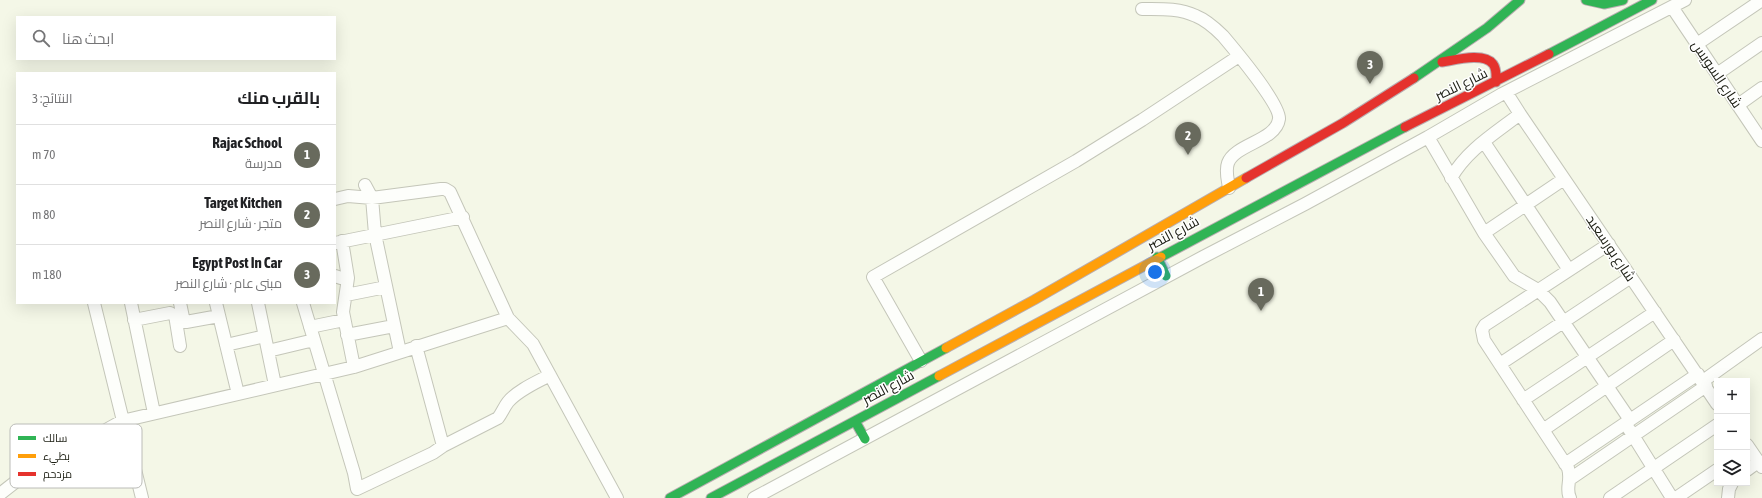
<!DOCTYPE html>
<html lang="ar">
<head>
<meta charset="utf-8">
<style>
  body { margin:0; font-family:"Asap Condensed",Cairo,sans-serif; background:#f2f2f2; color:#202124; direction:rtl }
  .controls { position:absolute; right:12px; bottom:12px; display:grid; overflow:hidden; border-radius:0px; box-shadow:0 4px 16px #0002 }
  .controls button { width:36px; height:36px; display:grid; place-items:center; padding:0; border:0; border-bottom:1px solid #e0e0e0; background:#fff; color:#202124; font:20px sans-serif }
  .you { position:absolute; left:1155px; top:272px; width:14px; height:14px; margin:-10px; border:3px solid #fff; border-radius:50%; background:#1a73e8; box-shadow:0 0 0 6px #1a73e833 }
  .badge { display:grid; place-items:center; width:26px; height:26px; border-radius:50%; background:#686a5d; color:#fff; font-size:13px; font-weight:700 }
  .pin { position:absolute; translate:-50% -33px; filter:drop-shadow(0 1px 2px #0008) }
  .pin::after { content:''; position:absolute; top:21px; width:14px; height:12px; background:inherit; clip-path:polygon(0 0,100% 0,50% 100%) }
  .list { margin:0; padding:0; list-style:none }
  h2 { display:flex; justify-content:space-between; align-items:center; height:52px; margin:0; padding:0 16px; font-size:17px }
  h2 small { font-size:13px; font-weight:400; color:#757577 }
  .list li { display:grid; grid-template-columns:26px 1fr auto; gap:12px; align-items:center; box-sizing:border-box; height:60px; padding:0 16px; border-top:1px solid #e0e0e0 }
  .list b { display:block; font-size:15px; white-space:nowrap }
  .list p { margin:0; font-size:13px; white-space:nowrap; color:#757577 }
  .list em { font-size:13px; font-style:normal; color:#757577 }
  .icon { flex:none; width:22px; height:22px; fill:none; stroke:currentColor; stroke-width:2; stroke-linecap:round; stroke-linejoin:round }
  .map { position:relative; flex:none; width:1762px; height:498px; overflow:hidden; direction:ltr }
  .search { position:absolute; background:#fff; box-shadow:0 4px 16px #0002; left:16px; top:16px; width:320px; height:44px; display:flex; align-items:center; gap:10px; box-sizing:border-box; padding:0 14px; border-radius:0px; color:#757577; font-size:15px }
  .panel { position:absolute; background:#fff; box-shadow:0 4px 16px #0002; left:16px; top:72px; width:320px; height:232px; border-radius:0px; direction:rtl }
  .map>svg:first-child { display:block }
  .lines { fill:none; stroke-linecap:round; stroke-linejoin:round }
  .street-casing { stroke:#c4c6b9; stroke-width:14 }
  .fast-casing { stroke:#b9adb1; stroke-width:11 }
  .slow-casing { stroke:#b9adb1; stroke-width:11 }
  .jam-casing { stroke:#b9adb1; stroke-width:11 }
  .street { stroke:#fdfefb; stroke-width:12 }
  .fast { stroke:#30b455; stroke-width:9 }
  .slow { stroke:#ff9f0a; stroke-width:9 }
  .jam { stroke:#e5322d; stroke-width:9 }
  .labels { text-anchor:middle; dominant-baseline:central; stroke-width:3; stroke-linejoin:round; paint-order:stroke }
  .street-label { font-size:14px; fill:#1c1e13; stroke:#fff }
  .key { fill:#fff; stroke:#bbbcb8; stroke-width:1 }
  .key-label { font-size:11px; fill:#1c1e13 }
</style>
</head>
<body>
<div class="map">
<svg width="1762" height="498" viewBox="0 0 1762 498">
  <rect width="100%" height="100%" fill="#f4f7e7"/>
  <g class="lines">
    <g class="street-casing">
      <path id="street" d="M1672,7L1762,141
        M1142,9C1161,9 1179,8 1196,16C1206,20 1216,29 1223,36C1234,49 1281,105 1279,119C1276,141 1235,144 1228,163C1225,171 1228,180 1229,188
        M1697,44L1762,0
        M1717,74L1762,43
        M1506,92L1520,114L1717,404
        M1738,105L1762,88
        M1428,137L1484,233L1514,276L1538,290L1550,302L1630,420
        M1484,142L1569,270
        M1451,178C1467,150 1494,134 1520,114
        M365,185L372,198L375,234L400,352
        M335,199L348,196L372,198L441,189H445L450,192L508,318L533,344L617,498
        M1484,233L1564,179
        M342,241L348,278L343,312L354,367
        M335,243L463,217
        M335,276L341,278H348
        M346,295L386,287
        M94,303L142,498
        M131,303L154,413
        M180,303L184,322
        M216,303L238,394
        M258,303L275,385
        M303,303L354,473L357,489L433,453L443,446L498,418C502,413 504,407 508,402C518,390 537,382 550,375
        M175,315L180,346
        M134,320L170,313L186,322L219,316
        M310,327L344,320
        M347,335L394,326
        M226,345L265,336
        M416,346L443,446
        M268,351L314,340
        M921,361L873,277L1076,161L1142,120L1239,56
        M1500,364L1631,277
        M1703,381L1762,339
        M1523,400L1655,312
        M1629,429L1672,498
        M1543,430L1674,340
        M1747,445L1762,467
        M1565,464L1698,374
        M1747,470L1758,462
        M1570,479L1706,386
        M0,494L23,476L122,421L354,367L508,318
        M754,498L1203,257L1305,204L1428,137L1502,94L1685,0
        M1570,498C1565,488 1572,481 1568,468L1484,340L1482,330L1485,325L1609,244
        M1610,498L1717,425
        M1676,498L1717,470
        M1728,498L1729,489L1732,483"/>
    </g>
    <g class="fast-casing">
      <path id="fast" d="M1586,0L1604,4L1623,0
        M1549,54L1652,0
        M1414,78L1487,28L1520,0
        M1157,257L1166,276
        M1161,257L1405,127
        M855,421L865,439
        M670,498L946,348
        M711,498L939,376"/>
    </g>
    <g class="slow-casing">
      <path id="slow" d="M946,348L1034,300L1246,178
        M939,376L1161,257"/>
    </g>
    <g class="jam-casing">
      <path id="jam" d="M1442,62C1455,60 1484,52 1493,64C1497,69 1496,76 1496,82
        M1405,127L1549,54
        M1246,178L1343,123L1414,78"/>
    </g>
    <use href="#street" class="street"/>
    <use href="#fast" class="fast"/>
    <use href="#slow" class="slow"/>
    <use href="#jam" class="jam"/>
  </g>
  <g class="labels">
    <g class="street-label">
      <text transform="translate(1717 74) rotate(56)">شارع السويس</text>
      <text transform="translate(1461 84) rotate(-26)">شارع النصر</text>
      <text transform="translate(1173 233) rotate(-28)">شارع النصر</text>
      <text transform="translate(1611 248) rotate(56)">شارع بورسعيد</text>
      <text transform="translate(888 387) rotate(-28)">شارع النصر</text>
    </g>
  </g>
  <rect x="10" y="424" width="132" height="64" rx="6" class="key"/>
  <rect x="18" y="436" width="18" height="4" fill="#30b455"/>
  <rect x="18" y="454" width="18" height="4" fill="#ff9f0a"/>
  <rect x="18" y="472" width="18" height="4" fill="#e5322d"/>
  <g class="key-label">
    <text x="43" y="442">سالك</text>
    <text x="43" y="460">بطيء</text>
    <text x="43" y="478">مزدحم</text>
  </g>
</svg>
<div class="controls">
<button>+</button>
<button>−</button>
<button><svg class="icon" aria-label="layers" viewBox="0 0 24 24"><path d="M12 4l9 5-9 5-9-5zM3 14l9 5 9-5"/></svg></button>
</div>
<div class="you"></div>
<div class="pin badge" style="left:1261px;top:311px">1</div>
<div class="pin badge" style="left:1188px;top:155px">2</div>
<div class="pin badge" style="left:1370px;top:84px">3</div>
<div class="search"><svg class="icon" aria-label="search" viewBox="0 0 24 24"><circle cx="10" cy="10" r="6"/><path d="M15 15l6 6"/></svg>ابحث هنا</div>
<section class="panel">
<h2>بالقرب منك<small>النتائج: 3</small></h2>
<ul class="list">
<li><span class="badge">1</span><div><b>Rajac School</b><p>مدرسة</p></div><em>70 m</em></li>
<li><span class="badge">2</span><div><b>Target Kitchen</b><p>متجر · شارع النصر</p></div><em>80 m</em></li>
<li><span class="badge">3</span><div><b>Egypt Post In Car</b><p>مبنى عام · شارع النصر</p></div><em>180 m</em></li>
</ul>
</section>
</div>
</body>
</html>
